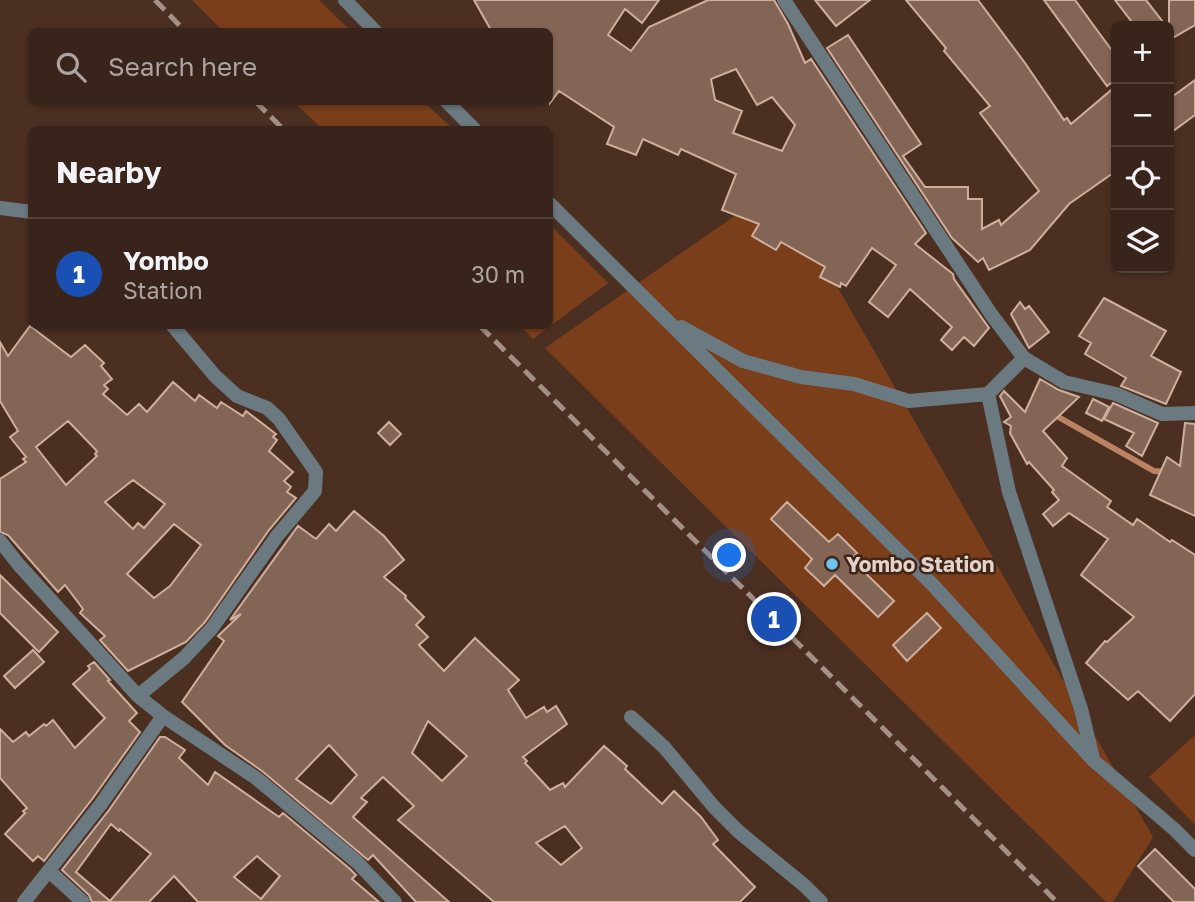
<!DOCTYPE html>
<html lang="en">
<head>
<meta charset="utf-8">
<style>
  body { margin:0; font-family:"Golos Text",sans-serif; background:#3f2c23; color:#f1f3f6 }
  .controls { position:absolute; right:21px; top:21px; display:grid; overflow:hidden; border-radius:10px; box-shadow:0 2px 5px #0004 }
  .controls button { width:63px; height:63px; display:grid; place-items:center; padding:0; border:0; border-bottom:2px solid #524139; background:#38241a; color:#f1f3f6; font:35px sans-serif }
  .you { position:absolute; left:730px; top:556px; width:24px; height:24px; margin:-18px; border:5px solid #fff; border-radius:50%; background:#1a73e8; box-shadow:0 0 0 10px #1a73e833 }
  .badge { display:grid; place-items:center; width:46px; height:46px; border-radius:50%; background:#95b2f1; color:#fff; font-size:23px; font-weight:700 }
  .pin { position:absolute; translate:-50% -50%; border:4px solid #fff; box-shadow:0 2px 7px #0006 }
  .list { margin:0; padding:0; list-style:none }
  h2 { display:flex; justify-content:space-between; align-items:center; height:91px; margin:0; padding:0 28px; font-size:30px }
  h2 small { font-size:23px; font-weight:400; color:#aba4a2 }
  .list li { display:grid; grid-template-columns:46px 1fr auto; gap:21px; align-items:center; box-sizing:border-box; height:112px; padding:0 28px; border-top:2px solid #524139 }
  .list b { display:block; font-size:26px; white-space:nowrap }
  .list p { margin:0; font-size:23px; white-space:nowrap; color:#aba4a2 }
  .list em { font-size:23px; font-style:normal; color:#aba4a2 }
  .icon { flex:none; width:38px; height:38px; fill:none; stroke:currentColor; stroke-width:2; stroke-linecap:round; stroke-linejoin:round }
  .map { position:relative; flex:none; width:1195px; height:902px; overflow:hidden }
  .search { position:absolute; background:#38241a; box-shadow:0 2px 5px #0004; left:28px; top:28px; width:525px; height:77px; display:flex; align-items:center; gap:18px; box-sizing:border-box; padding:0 24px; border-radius:10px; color:#aba4a2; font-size:26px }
  .panel { position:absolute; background:#38241a; box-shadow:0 2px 5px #0004; left:28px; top:126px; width:525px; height:203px; border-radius:10px }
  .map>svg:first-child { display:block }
  .green { fill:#7a3e1a }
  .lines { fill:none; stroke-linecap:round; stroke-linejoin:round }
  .stream { stroke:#bb8364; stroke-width:6 }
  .building { fill:#836556; stroke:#cfae9d; stroke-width:2; fill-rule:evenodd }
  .street { stroke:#6b7981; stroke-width:14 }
  .rail { stroke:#a59085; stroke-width:5; stroke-dasharray:14 7; stroke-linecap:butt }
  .poi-dot { fill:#6ac3f1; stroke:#402618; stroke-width:2.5 }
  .labels { text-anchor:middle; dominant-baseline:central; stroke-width:5; stroke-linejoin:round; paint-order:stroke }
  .poi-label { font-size:21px; font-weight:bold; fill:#e3d2c9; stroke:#402618; text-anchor:start }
</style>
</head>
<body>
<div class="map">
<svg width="1195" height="902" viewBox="0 0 1195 902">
  <rect width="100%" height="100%" fill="#4b3022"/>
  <path class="green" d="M192,0H319L351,31H223Z
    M294,102H424L453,129H322Z
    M779,185L1153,837L1113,902H1106L545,348Z
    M550,225L608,283L533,339L520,326H550Z
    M1195,735V825L1149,777Z"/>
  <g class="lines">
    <path class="stream" d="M1053,414L1154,471L1167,472"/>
  </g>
  <path class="building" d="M474,0H659L642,23L625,9L608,35L631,51L649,27L708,0H774L788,24L805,63L811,59L926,233L915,244L953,274L954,279L989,328L974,346L964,337L952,350L941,340L952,327L910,289L888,317L869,302L896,265L872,248L846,286L841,283L840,287L820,277L825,267L781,242L776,250L752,236L759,224L722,210L736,174L681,149L678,155L643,139L636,155L607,144L614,127L559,91L550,103V32H492ZM736,69L757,105L772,97L795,125L782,151L733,133L742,111L715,100L711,79Z
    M815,0H870L836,26Z
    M906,0H978L1025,63L1064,120L1067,118L1071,124L1116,86V171L1069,204L1030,250L989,270L983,258L978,262L952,238L827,48L848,35L921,144L903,156L925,187H968V199H982V229L999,220L1001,225L1039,191L980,113L990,106L944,51L946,48Z
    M1044,0H1075L1116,56V79L1107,86Z
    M1115,0H1146L1166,26H1135Z
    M1169,0H1195V25L1169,40Z
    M1195,80V115L1169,134V99Z
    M1104,298L1166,331L1151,356L1181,372L1166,404L1121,386L1126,378L1085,354L1091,343L1079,336Z
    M1020,302L1025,309L1029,306L1049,332L1029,348L1011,314Z
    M30,326L71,357L85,345L104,363L101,366L112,379L104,385L108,389L103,394L127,415L139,404L147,412L173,382L195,401L199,395L217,408L221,402L243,416L246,411L276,434L273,437L277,440L269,451L293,472L284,481L291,487L287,492L296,498L269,530L205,622L186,642L128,671L100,640L105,636L80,613L83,609L65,585L58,592L8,535L0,532V479L26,462L23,459L26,457L10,437L18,431L0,401V342L8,356ZM68,421L97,451L95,454L97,456L66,485L36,447ZM133,480L165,504L144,528L138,523L133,529L105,502ZM174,524L201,545L170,586L154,598L127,574Z
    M1040,379L1059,390L1079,397L1043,431L1067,458L1062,466L1111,501L1107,507L1133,525L1137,519L1170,542L1172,540L1195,555V694L1170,721L1138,691L1128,700L1086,663L1105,641L1107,642L1134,617L1081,575L1108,539L1069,513L1053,526L1043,514L1059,500L1052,492L1054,490L1029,462L1027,464L1010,433L1011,426L1004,422L1011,417L1000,396L1004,391L1025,412Z
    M1093,399L1109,407L1102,421L1086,413Z
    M1113,403L1158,423L1142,456L1126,446L1134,433L1104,419Z
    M389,422L401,434L390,445L378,433Z
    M1185,423L1195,424V516L1150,495L1167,457L1180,466Z
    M787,502L829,542L838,534L857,553L851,559L894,601L878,617L835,575L824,586L805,568L812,559L771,519Z
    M354,511L384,536L404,560L384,577L406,596L405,598L424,617L416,625L428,637L419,645L444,671L475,638L519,680L508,690L526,718L544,707L547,712L556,706L567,724L523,757L527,761L525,763L550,790L563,783L565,787L604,746L627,766L625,769L662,804L674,791L701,817L718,840L713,844L755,887L740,902H494L398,820L414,806L383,777L361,798L367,802L353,817L449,902H416L373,855L368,860L262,771L225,745L182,702L224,641L218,636L241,614L230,620L298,526L316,539L329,524L336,531ZM428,721L467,756L442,781L412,753ZM329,745L357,775L331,804L296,779ZM565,826L582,848L561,865L536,843Z
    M0,575L58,632L39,652L0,613Z
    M927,613L941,628L907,661L893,645Z
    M33,650L44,662L15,688L4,676Z
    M94,662L110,680L108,681L137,713L129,721L140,732L93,798L44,861L38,856L33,861L5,834L25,813L23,811L27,808L0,778V729L13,742L26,732L29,736L44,724L46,726L53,720L75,748L105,718L73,684L90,669L88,666Z
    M160,737H165L185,750L179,758L208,785L215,772L279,817L283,813L350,869L356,875L352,879L379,902H198L174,876L149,902H92L89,895L62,870L109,810ZM111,824L119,831L120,829L151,854L110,901L76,872ZM257,856L280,876L261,899L234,877Z
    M1155,849L1195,889V902H1174L1138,866Z"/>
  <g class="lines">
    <path class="street" d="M345,0L376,32
      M784,0L991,314L1024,358L1064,382L1116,394L1162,414L1195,413
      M447,102L475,130
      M550,204L932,584L1094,761L1174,829L1195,850
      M0,208L32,212
      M681,327L743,361L801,377L854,384L909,401L988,394L1024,358
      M988,394L1009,492L1081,709L1093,759
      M0,541L19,565L138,696L163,716L256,778L357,862L395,902
      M138,696L184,658L212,628L277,536L315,491L316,472L279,419L267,408L237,396L215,376L173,326
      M631,717L664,747L714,807L739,832L805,886L821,902
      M49,871L83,902
      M24,902L101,804L163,716"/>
    <path class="rail" d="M155,0L186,32
      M256,102L284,130
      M480,326L1057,902"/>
  </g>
  <circle class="poi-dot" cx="832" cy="564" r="7"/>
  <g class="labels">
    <g class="poi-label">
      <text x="846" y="564">Yombo Station</text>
    </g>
  </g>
</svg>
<div class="controls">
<button>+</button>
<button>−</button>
<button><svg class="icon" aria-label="locate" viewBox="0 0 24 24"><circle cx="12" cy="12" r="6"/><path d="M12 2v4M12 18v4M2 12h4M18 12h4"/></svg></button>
<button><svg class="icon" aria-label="layers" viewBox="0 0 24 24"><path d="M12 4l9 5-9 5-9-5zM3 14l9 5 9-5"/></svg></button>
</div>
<div class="you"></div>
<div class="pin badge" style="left:774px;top:619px;background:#1a4fb4">1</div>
<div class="search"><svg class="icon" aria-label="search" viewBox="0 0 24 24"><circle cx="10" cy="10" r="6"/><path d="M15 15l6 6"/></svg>Search here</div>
<section class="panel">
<h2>Nearby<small></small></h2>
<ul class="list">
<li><span class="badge" style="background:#1a4fb4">1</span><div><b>Yombo</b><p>Station</p></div><em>30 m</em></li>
</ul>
</section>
</div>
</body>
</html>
